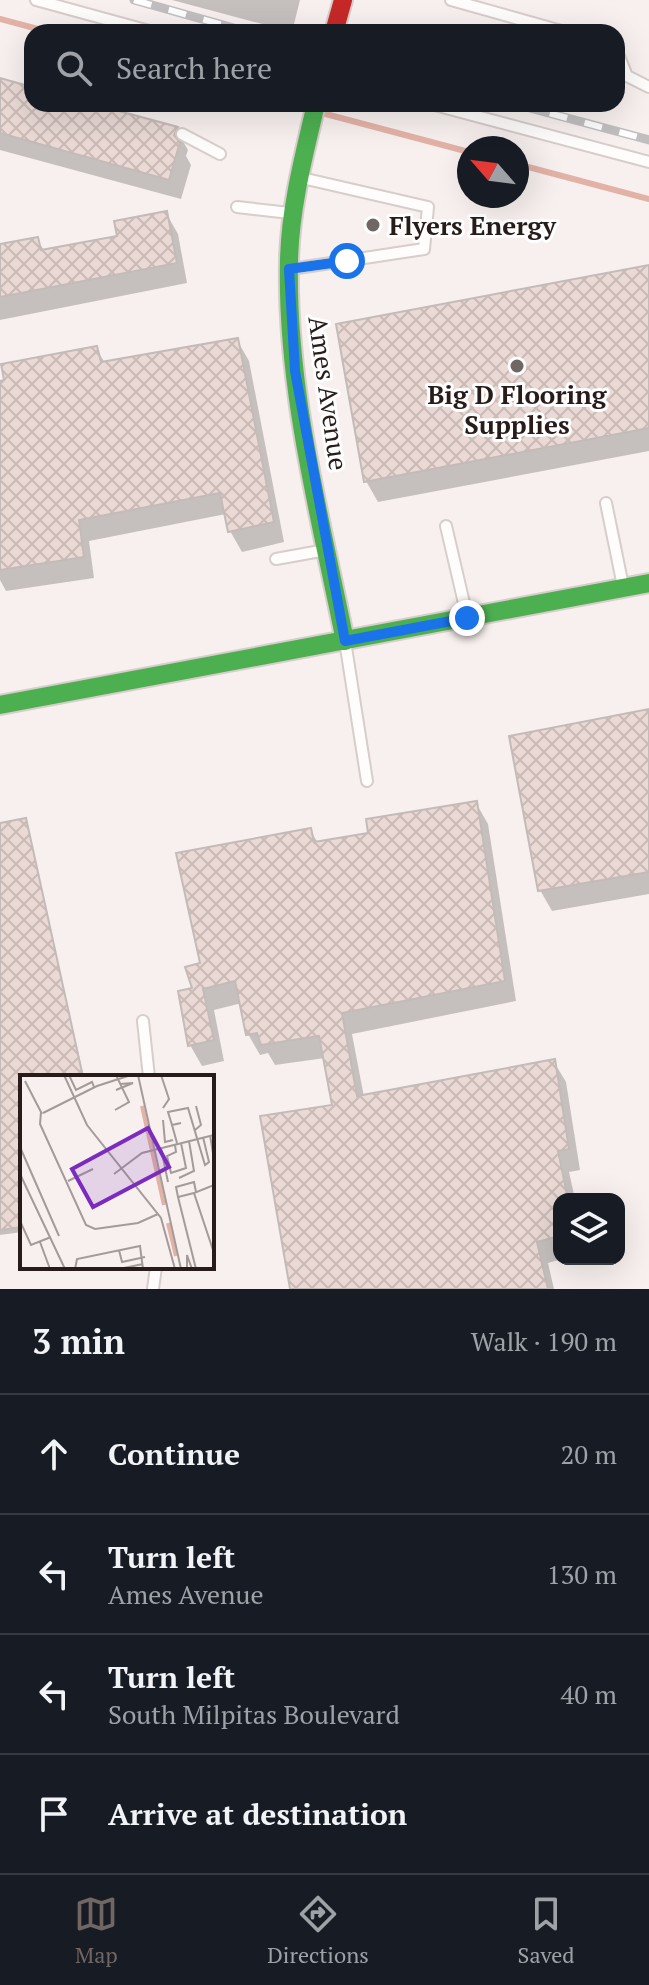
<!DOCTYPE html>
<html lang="en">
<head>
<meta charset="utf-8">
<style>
  body { margin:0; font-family:"PT Serif",serif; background:#242831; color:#f1f3f6 }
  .controls { position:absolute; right:24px; bottom:24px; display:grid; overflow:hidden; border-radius:16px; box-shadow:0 8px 32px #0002 }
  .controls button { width:72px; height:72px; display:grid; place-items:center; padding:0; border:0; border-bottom:2px solid #363941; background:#171b24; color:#f1f3f6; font:40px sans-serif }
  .compass { position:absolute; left:457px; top:136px; width:72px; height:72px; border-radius:50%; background:#171b24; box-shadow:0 8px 32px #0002; rotate:298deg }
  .stop { position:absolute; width:24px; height:24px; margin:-18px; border:6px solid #1a73e8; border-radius:50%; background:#fff }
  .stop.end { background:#1a73e8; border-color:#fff; box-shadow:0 2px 8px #0008 }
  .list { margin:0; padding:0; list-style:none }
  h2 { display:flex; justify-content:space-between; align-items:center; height:104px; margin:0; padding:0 32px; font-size:34px }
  h2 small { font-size:26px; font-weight:400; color:#9ea1a6 }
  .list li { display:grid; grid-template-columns:52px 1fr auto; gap:24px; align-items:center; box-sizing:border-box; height:120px; padding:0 32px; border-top:2px solid #363941 }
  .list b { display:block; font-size:30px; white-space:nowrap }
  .list p { margin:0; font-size:26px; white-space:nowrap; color:#9ea1a6 }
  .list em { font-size:26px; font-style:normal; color:#9ea1a6 }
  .icon { flex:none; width:44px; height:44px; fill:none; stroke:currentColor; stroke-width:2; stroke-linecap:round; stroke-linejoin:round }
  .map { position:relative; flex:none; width:649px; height:1289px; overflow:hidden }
  .search { position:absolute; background:#171b24; box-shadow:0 8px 32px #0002; left:24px; right:24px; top:24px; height:88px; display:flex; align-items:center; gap:20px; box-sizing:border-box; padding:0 28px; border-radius:24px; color:#9ea1a6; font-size:30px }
  .sheet { height:584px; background:#171b24 }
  nav { display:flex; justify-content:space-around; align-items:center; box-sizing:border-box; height:112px; border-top:2px solid #363941; background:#171b24; font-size:22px; color:#9ea1a6 }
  nav a { display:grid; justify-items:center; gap:4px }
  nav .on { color:#706664 }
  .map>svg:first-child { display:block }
  .shadow { fill:#0003 }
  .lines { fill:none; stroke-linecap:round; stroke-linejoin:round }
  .stream { stroke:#e3b2a7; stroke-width:6 }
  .building { fill:url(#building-cross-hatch); stroke:#c4bbb9; stroke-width:2 }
  .lane-casing { stroke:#d7cdca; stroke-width:14 }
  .fast-casing { stroke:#d7cdca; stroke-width:22 }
  .jam-casing { stroke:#d7cdca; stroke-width:22 }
  .lane { stroke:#fefdfc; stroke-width:10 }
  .fast { stroke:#4caf50; stroke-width:18 }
  .jam { stroke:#c62828; stroke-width:18 }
  .rail-casing { stroke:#c0bebe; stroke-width:9 }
  .rail { stroke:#fefefe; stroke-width:6; stroke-dasharray:18; stroke-linecap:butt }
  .route { stroke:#1a73e8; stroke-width:10 }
  .poi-dot { fill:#706664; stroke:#fefefe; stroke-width:3 }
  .labels { text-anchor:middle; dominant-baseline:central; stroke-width:6; stroke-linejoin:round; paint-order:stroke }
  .poi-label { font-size:26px; font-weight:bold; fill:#271c19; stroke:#fefefe; text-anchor:start }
  .street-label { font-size:26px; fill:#271c19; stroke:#fefefe }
  .inset-river { fill:none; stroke:#e3b2a7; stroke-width:4 }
  .inset-road { fill:none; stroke:#a49b99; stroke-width:2 }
  .view { fill:#7b2cbf; fill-opacity:0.15; stroke:#7b2cbf; stroke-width:4 }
  .inset-edge { fill:none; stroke:#271c19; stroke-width:4 }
</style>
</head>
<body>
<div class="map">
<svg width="649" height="1289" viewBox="0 0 649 1289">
  <defs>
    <pattern id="building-cross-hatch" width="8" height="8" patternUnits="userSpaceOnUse" patternTransform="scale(2)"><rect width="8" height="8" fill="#ead9d5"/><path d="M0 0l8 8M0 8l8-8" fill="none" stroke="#c9bab6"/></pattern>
  </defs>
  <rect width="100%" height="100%" fill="#f7f0ee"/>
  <path class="shadow" d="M172,0H300L292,32Z
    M0,81L32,89V104H85L176,129L188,150L186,156L191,165L181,199L0,150Z
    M166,213L178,234L187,283L0,320V246L37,239L45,252L119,237Z
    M649,267V451L378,502L366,481Z
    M237,340L249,361L284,542L242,552L230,531L226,514L89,541L94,578L6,591L0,580V383L96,348L105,363Z
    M649,711V894L552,911L540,890Z
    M476,803L488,824L516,1001L352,1034L364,1097L554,1062L566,1082L580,1170L569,1172L575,1199H559L562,1259L548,1263L554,1289H292L335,1107L325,1058L275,1065L268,1053L260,1055L248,1034L242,1003L214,1010L224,1061L202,1066L190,1045L194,989L202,964L310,830L318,843L370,835Z
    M25,820L84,1077H22V1232L0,1235V825Z"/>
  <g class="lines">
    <path class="stream" d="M0,19L49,32
      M290,104L307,109
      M322,113L469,152
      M517,164L649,199"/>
  </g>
  <path class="building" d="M0,78L32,87V104H93L178,127L174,135L180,142L169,180L0,133Z
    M167,211L177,263L0,297V244L38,237L41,250L117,236L114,221Z
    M649,265V428L364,482L336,324Z
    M238,338L274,522L228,532L220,493L79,520L84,557L0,570V381L4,380L1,364L97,346L101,362Z
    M649,709V872L538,891L509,736Z
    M477,801L505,981L342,1013L357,1096L555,1059L569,1149L558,1151L568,1199H559V1236L537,1242L548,1289H290L260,1116L332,1105L319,1036L261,1045L257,1033L246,1035L235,981L203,989L214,1040L188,1046L178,991L192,988L185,967L200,963L176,853L311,828L314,842L368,833L366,819Z
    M26,818L83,1077H22V1227L0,1230V823Z"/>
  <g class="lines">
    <g class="lane-casing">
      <path id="lane" d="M36,0L153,32
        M451,0L565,32
        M617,51L627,76L649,87
        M431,104L649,162
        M182,134L220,154
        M237,207L290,213
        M291,269L424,249L428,207L302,178
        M606,503L623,586
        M446,526L467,616
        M276,559L326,550
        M345,641L367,781
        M143,1021L149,1077
        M153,1289L156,1267"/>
    </g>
    <g class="fast-casing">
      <path id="fast" d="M316,104C304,155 290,208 289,261C286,389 320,516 345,641
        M0,705L649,583"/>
    </g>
    <g class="jam-casing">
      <path id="jam" d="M334,32L343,0"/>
    </g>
    <use href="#lane" class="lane"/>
    <use href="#fast" class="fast"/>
    <use href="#jam" class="jam"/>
    <g class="rail-casing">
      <path id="rail" d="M134,0L248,32
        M515,104L649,140"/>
    </g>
    <use href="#rail" class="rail"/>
  </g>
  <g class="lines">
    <path class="route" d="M347,261L289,269L295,371L345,641L467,618"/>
  </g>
  <g class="poi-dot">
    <circle cx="373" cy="225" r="8"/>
    <circle cx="517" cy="366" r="8"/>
  </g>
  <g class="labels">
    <g class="poi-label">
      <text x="389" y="225">Flyers Energy</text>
      <text x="517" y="394" text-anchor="middle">Big D Flooring<tspan x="517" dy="30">Supplies</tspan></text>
    </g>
    <g class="street-label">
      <text transform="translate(329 393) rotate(82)">Ames Avenue</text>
    </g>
  </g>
  <g transform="translate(20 1075)">
    <rect width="194" height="194" fill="#f7f0ee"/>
    <path class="inset-river" d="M122,31L144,130M148,148L156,181"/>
    <path class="inset-road" d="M44,0L67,50L141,143L155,194M49,0L56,15L72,7L74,12M118,0L161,194M141,0L149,24L143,33M5,6L22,39M96,15L113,8L100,9M95,35L109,27L96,0M21,37L20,49L66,150L75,154L118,148L138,139M23,38L77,11L111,0M143,45L145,67L153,65M152,50L148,37L168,33L185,90L189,87L183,62M175,55L181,50L176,31M190,60L194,84M157,68L152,50L161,48M155,70L156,77L147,81L151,98L166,93L161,68M0,72L39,161M141,73L148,107M0,99L45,194M94,99L122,78L194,60M159,103L174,96L169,66M48,106L73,94M194,110L174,118L194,178M174,118L158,122L156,112L174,107L176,117M158,122L176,194M0,146L11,170L31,162M20,167L30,194M99,175L102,187L125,182M55,194L57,184L120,171L123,194M99,194L123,189M167,194V180L172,194"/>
    <path class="view" d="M128,53L149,92L73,132L52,94Z"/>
    <rect width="194" height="194" class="inset-edge"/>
  </g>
</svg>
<div class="controls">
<button><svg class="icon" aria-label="layers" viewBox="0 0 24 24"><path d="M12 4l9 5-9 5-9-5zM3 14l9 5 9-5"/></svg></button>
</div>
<svg class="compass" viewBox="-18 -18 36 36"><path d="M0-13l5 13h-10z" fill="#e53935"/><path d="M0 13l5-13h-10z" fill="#9ea1a6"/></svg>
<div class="stop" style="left:347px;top:261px"></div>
<div class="stop end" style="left:467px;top:618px"></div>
<div class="search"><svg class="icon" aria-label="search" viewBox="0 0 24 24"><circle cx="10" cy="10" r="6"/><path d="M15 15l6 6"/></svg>Search here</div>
</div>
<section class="sheet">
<h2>3 min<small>Walk · 190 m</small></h2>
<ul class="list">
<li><svg class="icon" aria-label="ahead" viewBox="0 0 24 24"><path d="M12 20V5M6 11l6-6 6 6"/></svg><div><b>Continue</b></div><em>20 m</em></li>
<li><svg class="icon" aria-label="left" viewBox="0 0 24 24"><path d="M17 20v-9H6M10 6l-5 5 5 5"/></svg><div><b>Turn left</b><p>Ames Avenue</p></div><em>130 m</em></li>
<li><svg class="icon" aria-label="left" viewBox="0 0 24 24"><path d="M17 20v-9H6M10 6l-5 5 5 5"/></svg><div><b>Turn left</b><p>South Milpitas Boulevard</p></div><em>40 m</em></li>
<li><svg class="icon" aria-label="arrive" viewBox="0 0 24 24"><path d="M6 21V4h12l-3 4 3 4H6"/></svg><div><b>Arrive at destination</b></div></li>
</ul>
</section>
<nav>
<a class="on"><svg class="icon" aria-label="map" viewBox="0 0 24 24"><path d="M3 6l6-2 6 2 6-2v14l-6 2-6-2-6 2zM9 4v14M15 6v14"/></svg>Map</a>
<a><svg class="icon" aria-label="directions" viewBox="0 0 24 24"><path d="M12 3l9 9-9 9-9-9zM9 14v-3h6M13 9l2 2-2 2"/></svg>Directions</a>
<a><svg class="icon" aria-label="saved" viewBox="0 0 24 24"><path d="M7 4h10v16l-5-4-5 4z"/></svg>Saved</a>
</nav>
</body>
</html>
